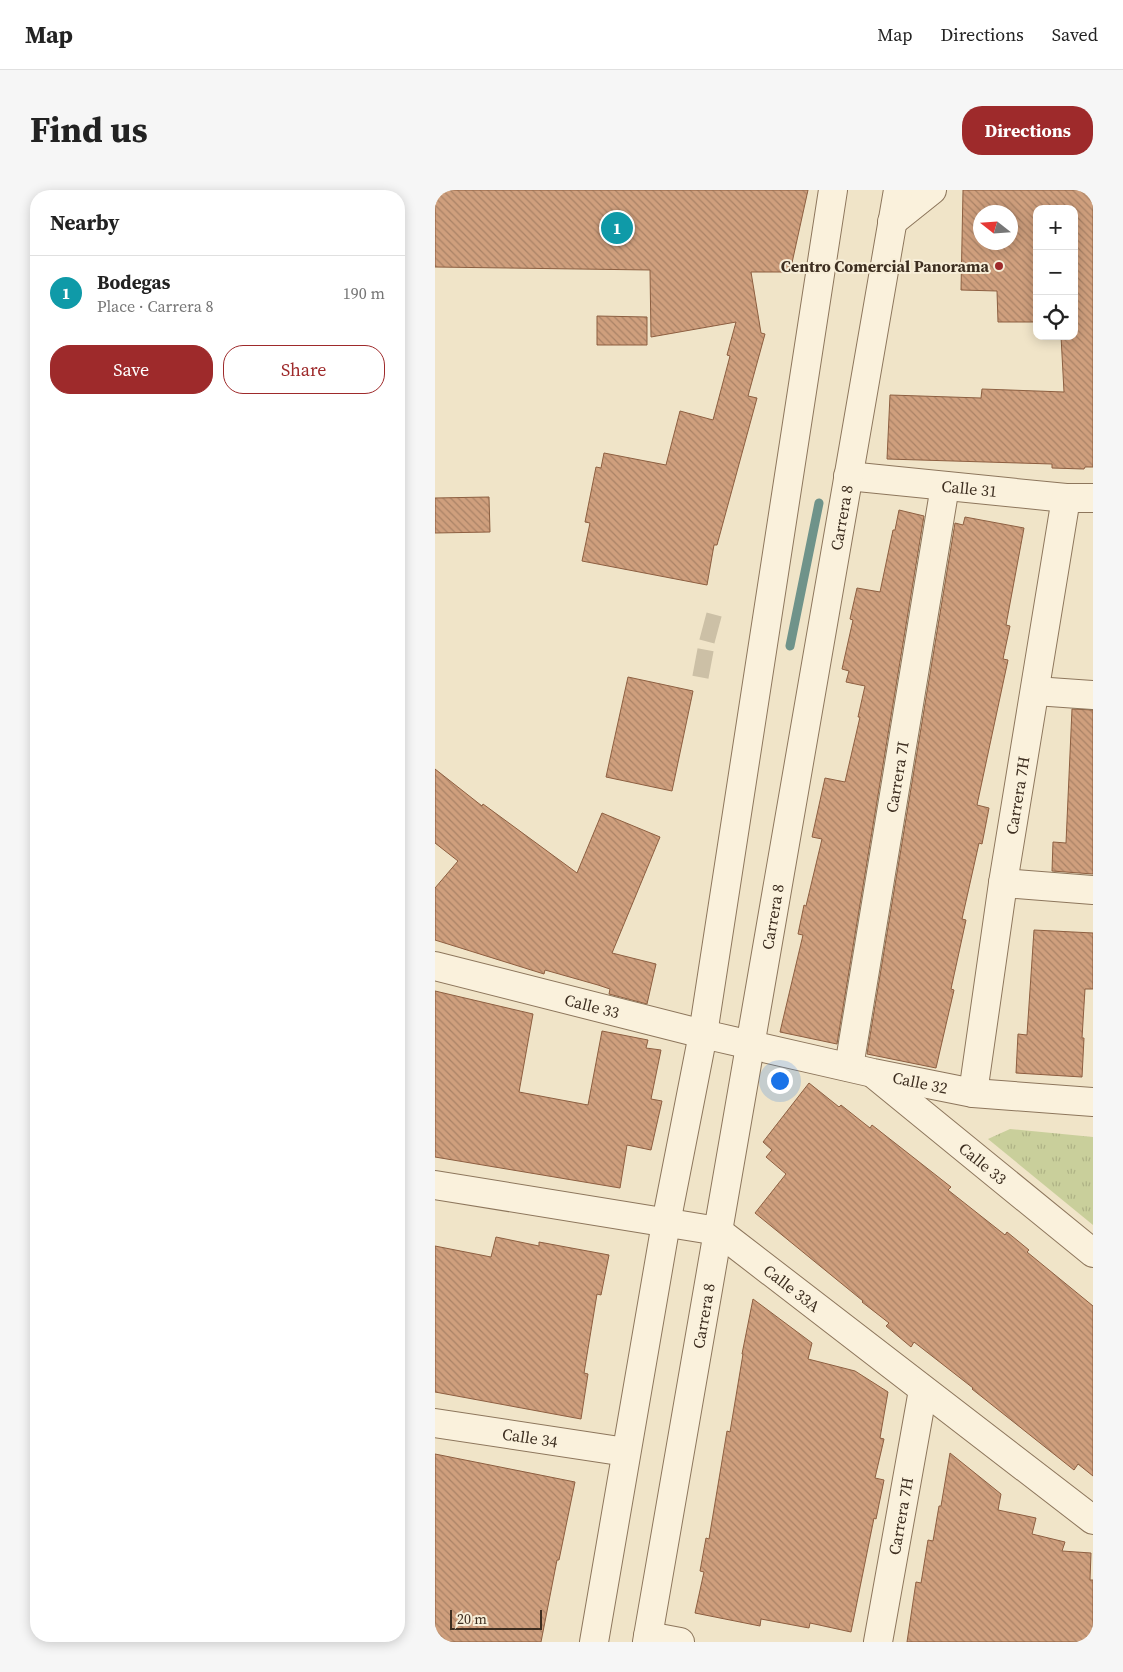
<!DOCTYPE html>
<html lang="en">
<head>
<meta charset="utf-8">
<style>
  body { margin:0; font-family:"Source Serif 4",serif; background:#f6f6f6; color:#222 }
  .controls { position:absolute; right:15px; top:15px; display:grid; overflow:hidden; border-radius:10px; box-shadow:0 2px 12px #0003 }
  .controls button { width:45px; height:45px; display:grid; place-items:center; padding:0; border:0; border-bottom:1px solid #e0e0e0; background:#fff; color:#222; font:25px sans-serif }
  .compass { position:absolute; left:538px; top:15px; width:45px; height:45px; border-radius:50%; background:#fff; box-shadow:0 2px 12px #0003; rotate:287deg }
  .scale { position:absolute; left:15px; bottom:12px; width:92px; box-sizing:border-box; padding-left:5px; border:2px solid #3d2e20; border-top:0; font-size:14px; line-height:18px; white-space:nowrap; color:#3d2e20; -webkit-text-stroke:4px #f7eed8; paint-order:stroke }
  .you { position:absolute; left:344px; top:890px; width:18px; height:18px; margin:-12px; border:4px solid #fff; border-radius:50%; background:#1a73e8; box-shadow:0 0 0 8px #1a73e833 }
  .badge { display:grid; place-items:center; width:32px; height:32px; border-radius:50%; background:#9e2a2b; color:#fff; font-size:16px; font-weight:700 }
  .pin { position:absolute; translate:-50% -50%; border:2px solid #fff; box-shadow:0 1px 5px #0006 }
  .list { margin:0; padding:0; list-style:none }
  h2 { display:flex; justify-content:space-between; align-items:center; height:65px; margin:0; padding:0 20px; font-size:21px }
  h2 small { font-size:16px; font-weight:400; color:#767676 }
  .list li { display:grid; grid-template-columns:32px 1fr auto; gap:15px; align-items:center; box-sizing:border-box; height:75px; padding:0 20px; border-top:1px solid #e0e0e0 }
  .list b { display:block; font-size:19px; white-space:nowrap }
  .list p { margin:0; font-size:16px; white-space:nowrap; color:#767676 }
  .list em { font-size:16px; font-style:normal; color:#767676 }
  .actions { display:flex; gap:10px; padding:15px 20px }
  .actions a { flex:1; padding:11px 0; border:1px solid #9e2a2b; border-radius:20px; text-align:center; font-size:18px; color:#9e2a2b }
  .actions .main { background:#9e2a2b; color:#fff }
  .icon { flex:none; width:28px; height:28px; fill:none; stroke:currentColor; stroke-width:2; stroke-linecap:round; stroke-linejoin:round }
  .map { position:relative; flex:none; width:658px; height:1452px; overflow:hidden; border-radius:20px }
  header { display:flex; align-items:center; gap:30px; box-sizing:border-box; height:70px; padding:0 25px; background:#fff; border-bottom:1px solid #e0e0e0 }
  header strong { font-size:24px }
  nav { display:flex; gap:28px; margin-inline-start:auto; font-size:18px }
  .intro { display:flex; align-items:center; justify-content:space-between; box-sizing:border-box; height:120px; padding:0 30px }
  h1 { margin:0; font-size:35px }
  .button { padding:12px 22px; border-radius:20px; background:#9e2a2b; color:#fff; font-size:18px; font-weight:700 }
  main { display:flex; gap:30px; padding:0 30px }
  aside { flex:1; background:#fff; border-radius:20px; box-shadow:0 2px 12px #0003 }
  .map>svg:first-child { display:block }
  .grass { fill:url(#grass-tufts) }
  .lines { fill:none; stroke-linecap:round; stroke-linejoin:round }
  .stream { stroke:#6f938a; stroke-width:9 }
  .building { fill:url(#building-back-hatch); stroke:#8d5f41; fill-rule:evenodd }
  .minor-tunnel { stroke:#ccc0a6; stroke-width:28; stroke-dasharray:28 14; stroke-linecap:butt }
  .minor-casing { stroke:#8d765c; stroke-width:30 }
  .minor { stroke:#faf1dc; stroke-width:28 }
  .poi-dot { fill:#9e2a2b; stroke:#f7eed8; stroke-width:2 }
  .labels { text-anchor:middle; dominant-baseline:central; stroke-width:4; stroke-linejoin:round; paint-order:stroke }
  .poi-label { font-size:16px; font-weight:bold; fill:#3d2e20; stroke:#f7eed8; text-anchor:end }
  .street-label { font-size:16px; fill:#3d2e20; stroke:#f7eed8 }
</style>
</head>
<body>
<header>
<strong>Map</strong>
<nav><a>Map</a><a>Directions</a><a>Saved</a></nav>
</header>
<div class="intro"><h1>Find us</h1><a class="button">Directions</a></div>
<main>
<aside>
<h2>Nearby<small></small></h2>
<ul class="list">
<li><span class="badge" style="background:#0f9aa8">1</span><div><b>Bodegas</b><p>Place · Carrera 8</p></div><em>190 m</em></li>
</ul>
<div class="actions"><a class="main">Save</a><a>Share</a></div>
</aside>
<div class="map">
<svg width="658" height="1452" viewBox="0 0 658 1452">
  <defs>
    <pattern id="grass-tufts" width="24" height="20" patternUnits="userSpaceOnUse" patternTransform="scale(1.25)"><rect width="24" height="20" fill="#c9cf9b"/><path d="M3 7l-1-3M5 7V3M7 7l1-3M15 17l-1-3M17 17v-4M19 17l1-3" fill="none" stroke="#aeb285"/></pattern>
    <pattern id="building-back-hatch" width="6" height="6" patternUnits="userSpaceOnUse" patternTransform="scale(1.25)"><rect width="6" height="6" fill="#cf9f7d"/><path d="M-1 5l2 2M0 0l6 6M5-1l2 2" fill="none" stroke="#a98266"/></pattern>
  </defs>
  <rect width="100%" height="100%" fill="#f0e4c8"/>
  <path class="grass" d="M575,939L658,947V1035L553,949Z"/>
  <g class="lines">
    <path class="stream" d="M355,456L384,313"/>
  </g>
  <path class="building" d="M0,0H373L355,82H316L326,143L330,144L313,206L322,208L282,355H279L272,395L147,371L155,333L150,332L161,277L166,278L169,263L231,275L245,221L278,230L295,166L292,165L301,132L216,147L215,80L0,77Z
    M528,0H658V277H650L649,279L617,278V274L452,269L455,205L546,208L547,199L629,202L626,146H639V19H602V132H563L562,101L526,100ZM546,22H576V52H546Z
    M162,126L212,127V155H162Z
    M54,307L55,342L0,343V308Z
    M464,320L489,326L402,854L345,842L368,745L363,744L369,715L371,716L387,649L377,647L390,588L410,592L425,527H423L430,496L411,492L414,481L407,479L418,430L415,429L422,398L445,402L458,340H460Z
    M530,327L589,338L571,435L575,436L568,469L573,470L542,615L554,618L547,654L544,653L527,729L531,730L516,799L519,800L501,878L432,864L520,333L528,335Z
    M193,487L258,501L237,601L171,587Z
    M637,519L658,520V684L617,681L618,652L631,653Z
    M0,579L47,616L48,614L142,683L167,623L225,647L177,763L221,774L212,814L174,804L175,799L163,795L110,780L109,784L0,750V698L23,671L0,653Z
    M599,740L658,743V799H650L647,848H649L647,887L581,883L583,844L592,845Z
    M0,801L98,824L84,902L153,915L167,841L213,850L211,858L226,860L216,909L227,911L216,960L192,955L185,998L0,967Z
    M374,893L404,917L406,915L435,938L437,935L474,964L516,997L513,1000L570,1045L572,1042L594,1060L592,1062L658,1116V1286L643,1274L639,1280L537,1199L538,1198L479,1152L476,1157L451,1136L454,1133L427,1112L428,1111L320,1023L351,984L331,967L337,960L328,952Z
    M61,1047L104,1056V1052L174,1065L166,1105L162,1104L149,1183L153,1184L146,1229L0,1202V1056L56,1067Z
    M318,1109L377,1153L373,1169L420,1181L453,1202L445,1248L449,1249L440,1288L449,1290L441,1329L439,1328L416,1442L375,1433L374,1438L326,1429L325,1436L260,1423L269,1382L265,1381L271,1348L274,1349L292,1241L295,1242L308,1164H307Z
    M515,1263L566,1304L563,1320L601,1328L597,1344L630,1352L627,1361L656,1363L655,1390H658V1452H472L481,1392L486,1393L493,1350L498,1351L504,1316H506Z
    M0,1264L140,1292L124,1370H122L106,1452H0Z"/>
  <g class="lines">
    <path class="minor-tunnel" d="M268,436L283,440
      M260,472L276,475"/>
    <g class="minor-casing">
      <g id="minor">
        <path d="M457,32L497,0"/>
        <path id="s1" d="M413,286L631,308H658"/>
        <path d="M600,501L658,505"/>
        <path d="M568,693L658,700"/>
        <path id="s2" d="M0,776L268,844L438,883L538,903L658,912"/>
        <path id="s3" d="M414,877L510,296"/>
        <path id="s4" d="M441,886L658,1063"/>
        <path id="s5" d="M538,903L568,693L631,308"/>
        <path id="s6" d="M0,995L283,1041L658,1330"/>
        <path id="s7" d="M0,1233L191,1262"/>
        <path d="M213,1446L245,1452"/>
        <path d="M159,1452L231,1033L268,844L398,0"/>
        <path id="s8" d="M212,1452L463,0"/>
        <path id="s9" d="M443,1452L488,1200"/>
      </g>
    </g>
    <use href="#minor" class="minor"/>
  </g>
  <circle class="poi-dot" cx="564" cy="76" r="5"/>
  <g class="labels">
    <g class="poi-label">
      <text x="554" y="76">Centro Comercial Panorama</text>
    </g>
    <g class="street-label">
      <text stroke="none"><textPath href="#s1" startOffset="122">Calle 31</textPath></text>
      <text stroke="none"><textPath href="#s8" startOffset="1141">Carrera 8</textPath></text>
      <text stroke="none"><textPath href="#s3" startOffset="294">Carrera 7I</textPath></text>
      <text stroke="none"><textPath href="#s5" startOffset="301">Carrera 7H</textPath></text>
      <text stroke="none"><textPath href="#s8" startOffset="736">Carrera 8</textPath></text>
      <text stroke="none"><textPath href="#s2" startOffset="162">Calle 33</textPath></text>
      <text stroke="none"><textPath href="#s2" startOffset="499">Calle 32</textPath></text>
      <text stroke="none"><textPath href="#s4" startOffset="138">Calle 33</textPath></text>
      <text stroke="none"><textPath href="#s6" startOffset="380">Calle 33A</textPath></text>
      <text stroke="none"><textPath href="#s8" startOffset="331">Carrera 8</textPath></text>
      <text stroke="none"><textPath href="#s7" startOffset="96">Calle 34</textPath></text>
      <text stroke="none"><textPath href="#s9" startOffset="128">Carrera 7H</textPath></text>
    </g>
  </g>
</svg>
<div class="controls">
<button>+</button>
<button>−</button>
<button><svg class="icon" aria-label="locate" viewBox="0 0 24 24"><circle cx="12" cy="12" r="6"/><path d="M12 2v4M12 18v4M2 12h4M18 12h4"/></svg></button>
</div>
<svg class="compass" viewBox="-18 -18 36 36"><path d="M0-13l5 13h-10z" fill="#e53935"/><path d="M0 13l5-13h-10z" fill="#767676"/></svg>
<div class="scale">20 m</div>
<div class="you"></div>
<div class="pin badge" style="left:182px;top:38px;background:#0f9aa8">1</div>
</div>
</main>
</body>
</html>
